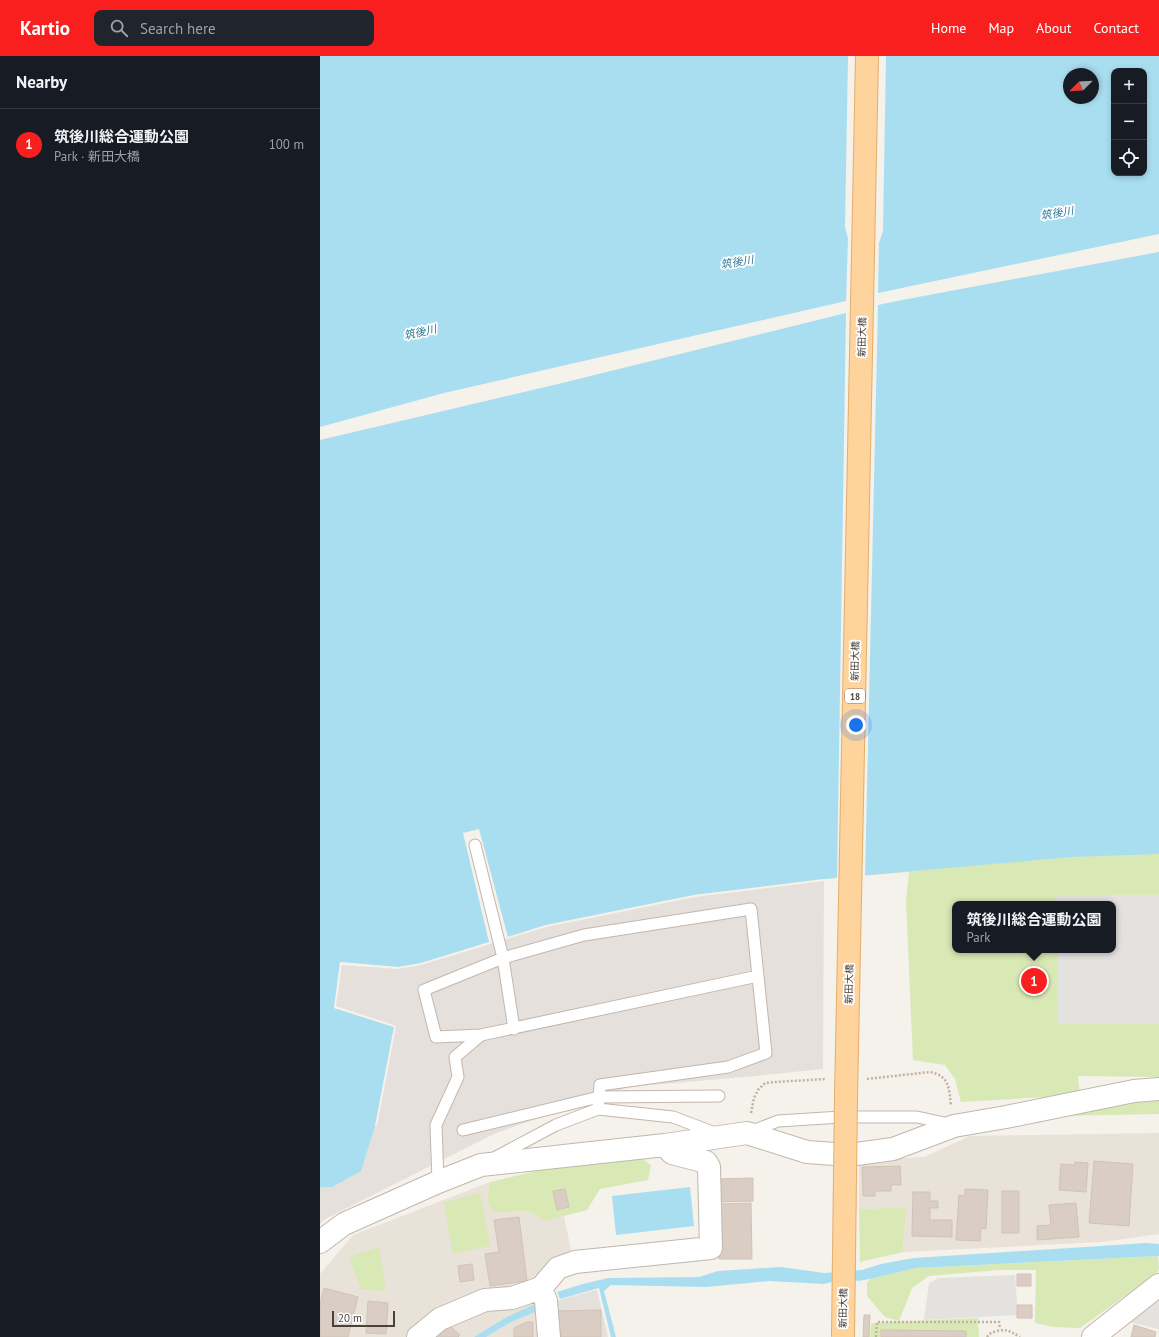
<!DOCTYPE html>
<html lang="en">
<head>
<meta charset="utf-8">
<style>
  body { margin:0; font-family:"PT Sans","Noto Sans JP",sans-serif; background:#20242c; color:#f1f3f6 }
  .controls { position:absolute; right:12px; top:12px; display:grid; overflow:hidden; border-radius:8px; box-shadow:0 2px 6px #0003 }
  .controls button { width:36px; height:36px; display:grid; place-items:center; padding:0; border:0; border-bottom:1px solid #363941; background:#171b24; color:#f1f3f6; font:20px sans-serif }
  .compass { position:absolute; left:743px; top:12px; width:36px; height:36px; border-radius:50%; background:#171b24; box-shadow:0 2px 6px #0003; rotate:246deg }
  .scale { position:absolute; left:12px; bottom:10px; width:63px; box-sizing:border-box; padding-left:4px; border:2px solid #4a4139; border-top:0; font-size:11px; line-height:14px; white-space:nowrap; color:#4a4139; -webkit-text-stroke:3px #fff; paint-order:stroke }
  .you { position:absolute; left:536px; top:669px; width:14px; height:14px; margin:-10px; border:3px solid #fff; border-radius:50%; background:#1a73e8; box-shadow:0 0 0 6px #1a73e833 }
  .badge { display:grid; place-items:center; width:26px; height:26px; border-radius:50%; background:#f91f1f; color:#fff; font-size:13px; font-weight:700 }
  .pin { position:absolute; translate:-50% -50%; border:2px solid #fff; box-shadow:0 1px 4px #0006 }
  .popup { position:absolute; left:632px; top:845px; width:164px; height:52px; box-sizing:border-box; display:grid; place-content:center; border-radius:8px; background:#171b24; filter:drop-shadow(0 1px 3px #0005); font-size:13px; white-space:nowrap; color:#9ea1a6 }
  .popup b { font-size:15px; color:#f1f3f6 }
  .popup::after { content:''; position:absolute; left:50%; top:100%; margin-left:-8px; border:8px solid transparent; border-top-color:#171b24 }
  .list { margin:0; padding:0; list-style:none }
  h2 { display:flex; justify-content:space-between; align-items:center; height:52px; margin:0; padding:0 16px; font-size:17px }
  h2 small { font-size:13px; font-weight:400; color:#9ea1a6 }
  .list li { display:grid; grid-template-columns:26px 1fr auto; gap:12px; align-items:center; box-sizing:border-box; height:72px; padding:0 16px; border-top:1px solid #363941 }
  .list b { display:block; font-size:15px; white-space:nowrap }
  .list p { margin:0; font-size:13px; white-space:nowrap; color:#9ea1a6 }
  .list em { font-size:13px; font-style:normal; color:#9ea1a6 }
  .icon { flex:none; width:22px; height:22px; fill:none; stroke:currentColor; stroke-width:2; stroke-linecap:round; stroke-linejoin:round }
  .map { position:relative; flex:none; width:839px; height:1281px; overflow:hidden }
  header { display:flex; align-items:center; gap:24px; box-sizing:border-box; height:56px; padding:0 20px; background:#f91f1f; color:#fff }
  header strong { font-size:19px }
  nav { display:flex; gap:22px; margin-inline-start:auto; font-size:14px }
  .search { width:280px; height:36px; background:#20242c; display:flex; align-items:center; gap:10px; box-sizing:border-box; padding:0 14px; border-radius:8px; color:#9ea1a6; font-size:15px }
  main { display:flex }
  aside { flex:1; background:#171b24 }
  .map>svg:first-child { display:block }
  .residential { fill:#e9e2d9 }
  .industrial { fill:#e5e0dc }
  .green { fill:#d9e9b5; fill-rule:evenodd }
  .parking { fill:#e4e2df }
  .water { fill:#a9def1; fill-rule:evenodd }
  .pier { fill:#f5f1eb }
  .building { fill:#dacec4; stroke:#d2c2b4 }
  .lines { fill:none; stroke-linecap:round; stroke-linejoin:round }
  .service-casing { stroke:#c1b7ae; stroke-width:13 }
  .minor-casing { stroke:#c1b7ae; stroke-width:24 }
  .path { stroke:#c3b19f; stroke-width:2.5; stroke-dasharray:2 2; stroke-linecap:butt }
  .service { stroke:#fff; stroke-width:11 }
  .minor { stroke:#fff; stroke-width:22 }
  .primary-bridge-casing { stroke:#e4ad6b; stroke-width:24; stroke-linecap:butt }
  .primary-bridge { stroke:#fed39c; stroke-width:22 }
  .labels { text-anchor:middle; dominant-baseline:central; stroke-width:3.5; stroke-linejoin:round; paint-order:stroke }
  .shield { fill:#fff; stroke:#807a74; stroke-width:1 }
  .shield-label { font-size:9px; font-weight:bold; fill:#4a4139 }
  .street-label { font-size:10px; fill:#4a4139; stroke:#fff }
  .water-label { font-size:11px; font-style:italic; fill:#2b7996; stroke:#fff }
</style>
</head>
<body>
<header>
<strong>Kartio</strong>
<div class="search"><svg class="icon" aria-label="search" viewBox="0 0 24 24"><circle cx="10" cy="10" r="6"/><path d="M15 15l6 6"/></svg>Search here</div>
<nav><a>Home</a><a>Map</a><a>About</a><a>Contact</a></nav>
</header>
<main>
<aside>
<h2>Nearby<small></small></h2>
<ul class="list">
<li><span class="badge">1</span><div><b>筑後川総合運動公園</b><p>Park · 新田大橋</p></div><em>100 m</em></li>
</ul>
</aside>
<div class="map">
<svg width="839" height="1281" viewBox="0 0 839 1281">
  <rect width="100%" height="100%" fill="#f5f1eb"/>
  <path class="residential" d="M839,1077V1178L782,1186L583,1196L586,1151L539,1153V1105L604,1101L650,1080Z
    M170,1126L167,1145L175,1157L207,1155L225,1165L244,1160L252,1199L232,1206L233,1281H0V1218L33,1179Z"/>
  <path class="industrial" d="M504,823L503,1013L435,1020L309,1031L176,1077L5,1163L0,1168V895L374,839Z
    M277,1234L288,1281H233L231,1246Z"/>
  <path class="green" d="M839,758V1021L758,1020L760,1039L641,1046L635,1023L625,1009L593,1004L586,845L589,816L504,823L374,839L226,869L188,881L257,839ZM635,848H793V894H635Z
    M816,1044H839V1058L736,1060Z
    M319,1100L331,1109L328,1124L280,1133L267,1154L225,1165L207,1155L174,1157L167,1146L170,1126L233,1111Z
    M160,1136L170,1190L133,1198L124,1147Z
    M586,1151L583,1196L540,1206L539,1153Z
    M59,1191L66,1235L41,1233L29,1201Z
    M838,1200L839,1213L837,1217L760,1272L733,1271L715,1267L716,1214H679L609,1220L592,1232L579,1265L565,1261L547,1240V1227L550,1223L596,1212Z
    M658,1262L659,1281H550L551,1267Z"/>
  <path class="parking" d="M736,839H839V968H737V894H793V848H736Z
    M695,1219L698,1259L604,1264L609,1227L619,1222Z
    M839,1242V1273L809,1266Z"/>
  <path class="water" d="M0,0H839V798L751,801L504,823L374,839L226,869L101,907L78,911L20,906L14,952L74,971L55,1070L41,1115L12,1131H0ZM794,15H824V117H794ZM749,18H773V42H749Z
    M370,1131L374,1170L296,1179L292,1140Z
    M826,1187L839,1188V1200L596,1212L550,1223L538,1225L528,1222L504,1228L449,1225L386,1231L291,1229L284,1235L296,1281H291L279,1232L240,1243L237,1236L263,1228L288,1222L379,1221L398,1215L461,1211L504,1217L542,1214L561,1208L594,1202Z
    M215,1248L217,1255L189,1267L166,1281H154L185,1262Z"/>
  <path class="pier" d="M528,0H566L563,175L559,187L558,237L839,178V196L582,244L558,249L545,822L517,824L526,257L238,328L0,384V371L124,337L526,245L528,182L525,171Z
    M159,773L188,881L226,869L374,839L504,823V825L375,841L226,871L101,909L78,913L22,909L16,950L74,969L76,971L57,1070H55L74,971L14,952L20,906L78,911L101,907L169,886L143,777Z"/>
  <path class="building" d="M774,1105L813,1108L809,1170L769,1167Z
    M755,1106L768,1107L766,1136L739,1134L741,1108L754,1109Z
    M580,1110L581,1129H571V1135H555V1140H543L542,1111Z
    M433,1122V1145L397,1146V1123Z
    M245,1133L249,1151L237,1154L233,1135Z
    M645,1133L668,1134L666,1173L661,1172L660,1185L636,1184L639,1139L645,1140Z
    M682,1135H699V1177H682Z
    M593,1136H610V1145H618V1152H610V1164H632V1181L592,1180Z
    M431,1147L432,1203H399L398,1148Z
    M756,1147L759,1181L717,1184V1170L731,1169L729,1149Z
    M199,1161L207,1225L170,1230L165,1198L179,1196L174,1164Z
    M152,1208L154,1224L140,1226L138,1210Z
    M697,1218H711V1230H697Z
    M4,1232L38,1241L28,1281H0V1248Z
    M48,1245L68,1247L66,1278L46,1277Z
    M697,1249H712V1262H697Z
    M281,1254V1281H239L238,1255Z
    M544,1259H550L549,1281H543Z
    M207,1266H213V1281H194V1272Z
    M128,1268L140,1279L138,1281H115Z
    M814,1269L836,1276L835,1281H811Z
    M561,1274L646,1275V1281H561Z"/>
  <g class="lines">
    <g class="service-casing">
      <path id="service" d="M155,789L183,902L194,973
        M278,1053L353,1061L395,1077
        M143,1074L279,1041L399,1040
        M430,1076L458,1065L521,1061H597L629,1068
        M174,1102L236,1069L278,1053L280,1029L408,1011L446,997L431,853L264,879L183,902L104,934L116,981L161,979L438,920
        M118,1126L116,1069L138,1021L135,1001L161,979"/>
    </g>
    <g class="minor-casing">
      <path id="minor" d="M0,1186L24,1168L118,1126L161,1109L345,1089L427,1077L487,1096L529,1099L573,1093L634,1070L686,1061L814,1035L839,1033
        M98,1281L120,1263L165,1244L192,1242L221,1232
        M229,1281L226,1245L221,1232L238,1212L255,1206L391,1192L389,1111L386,1106L352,1097L345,1089
        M773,1281L839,1229"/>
    </g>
    <path class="path" d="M547,1023L610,1016C630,1020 629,1033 631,1050
      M431,1057L434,1042L438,1034L445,1027L456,1026L506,1023
      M556,1281L557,1266H679L680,1273
      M667,1281L669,1278C683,1272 687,1273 700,1281"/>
    <use href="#service" class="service"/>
    <use href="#minor" class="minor"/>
    <g class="primary-bridge-casing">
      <path id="primary-bridge" d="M523,1281L526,1041L547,0"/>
    </g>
    <use href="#primary-bridge" class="primary-bridge"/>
  </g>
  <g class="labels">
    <rect class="shield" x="525" y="633" width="20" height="14" rx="3"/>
    <g class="shield-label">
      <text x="535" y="640">18</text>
    </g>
    <g class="street-label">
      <text transform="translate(542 281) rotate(-89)">新田大橋</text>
      <text transform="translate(535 605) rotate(-89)">新田大橋</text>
      <text transform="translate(529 928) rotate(-89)">新田大橋</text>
      <text transform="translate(523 1252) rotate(-89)">新田大橋</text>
    </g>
    <g class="water-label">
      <text transform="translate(737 157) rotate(-9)">筑後川</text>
      <text transform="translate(417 206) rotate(-9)">筑後川</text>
      <text transform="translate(100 276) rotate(-13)">筑後川</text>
    </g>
  </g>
</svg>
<div class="controls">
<button>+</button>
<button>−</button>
<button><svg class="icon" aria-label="locate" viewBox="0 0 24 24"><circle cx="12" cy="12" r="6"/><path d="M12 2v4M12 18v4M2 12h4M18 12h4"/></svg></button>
</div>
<svg class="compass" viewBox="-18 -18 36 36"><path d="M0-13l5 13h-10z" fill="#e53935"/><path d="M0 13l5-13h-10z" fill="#9ea1a6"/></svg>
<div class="scale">20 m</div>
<div class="you"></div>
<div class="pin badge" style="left:714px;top:925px">1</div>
<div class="popup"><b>筑後川総合運動公園</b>Park</div>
</div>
</main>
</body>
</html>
